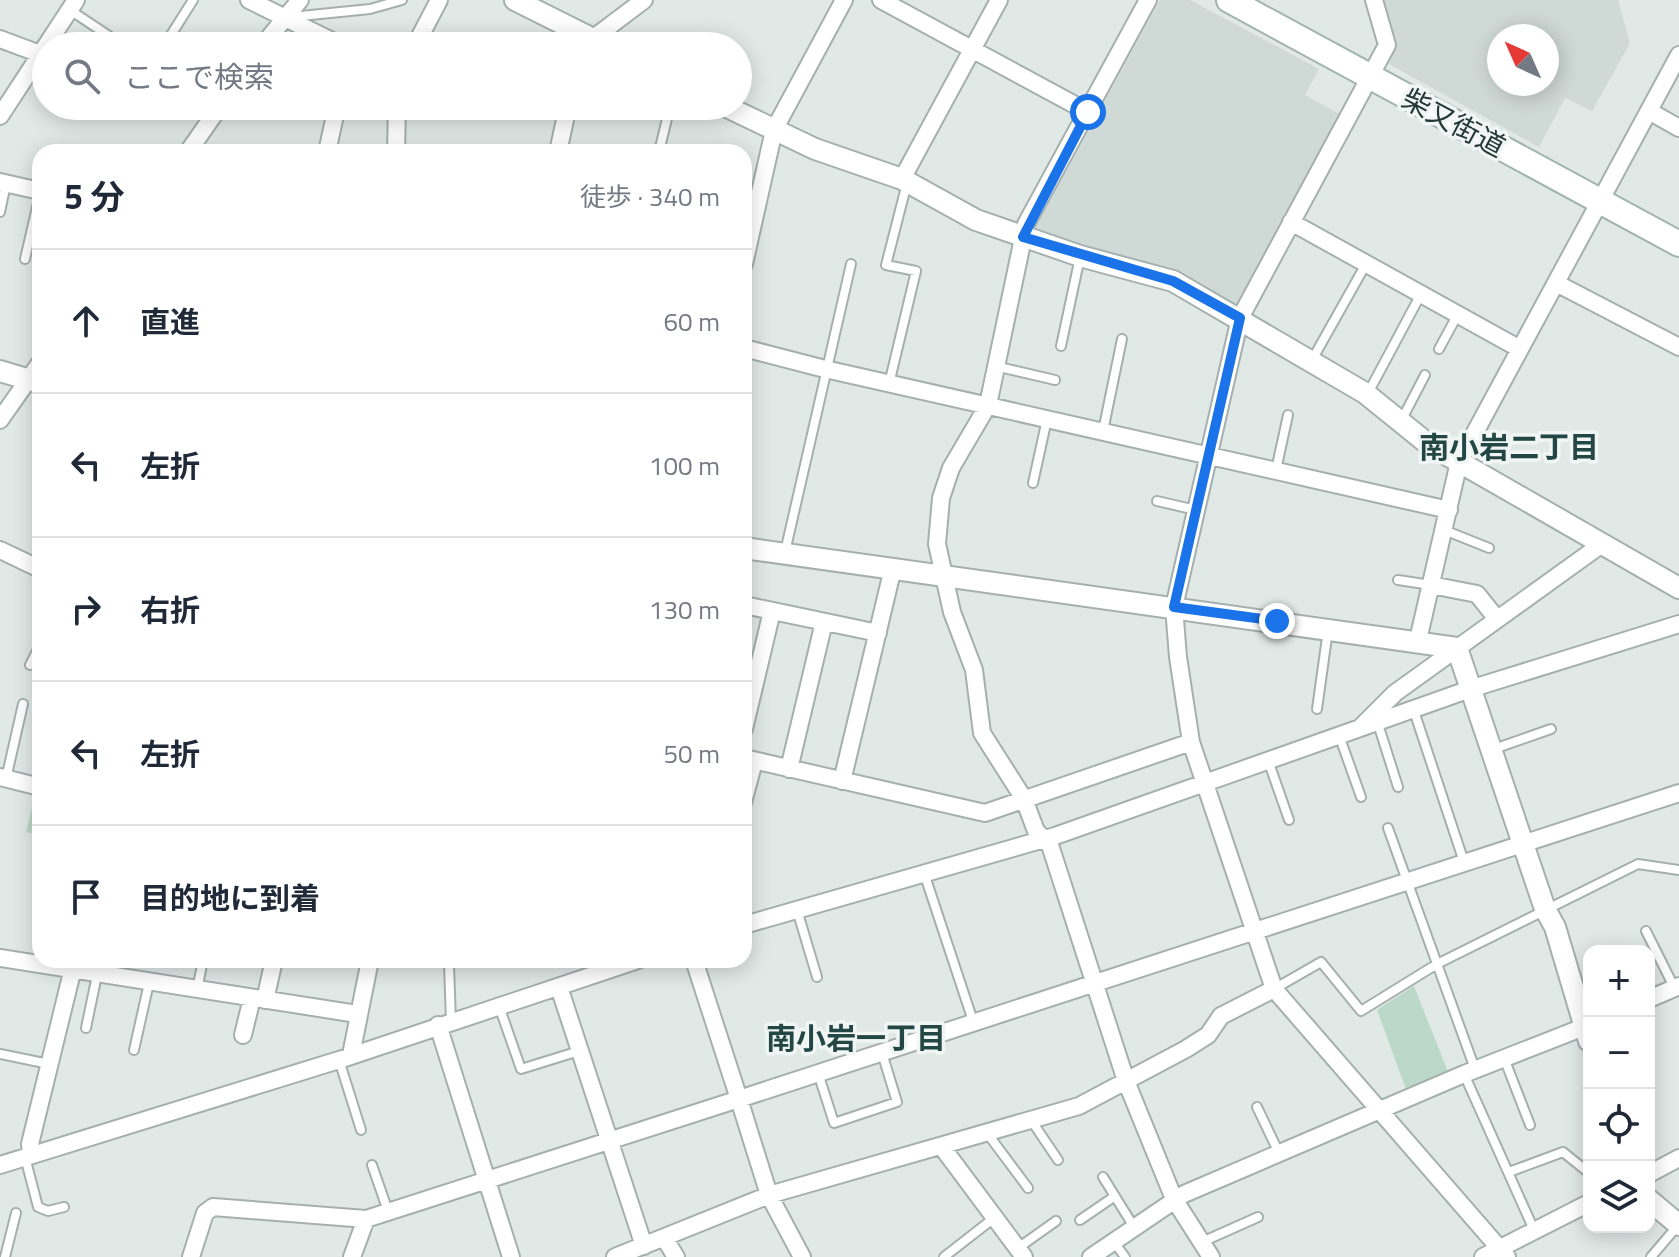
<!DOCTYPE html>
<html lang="ja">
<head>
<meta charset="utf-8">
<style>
  body { margin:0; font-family:"Titillium Web","Noto Sans JP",sans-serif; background:#f6f6f7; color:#1f2937 }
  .controls { position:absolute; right:24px; bottom:24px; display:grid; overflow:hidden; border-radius:16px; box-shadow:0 4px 20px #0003 }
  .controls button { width:72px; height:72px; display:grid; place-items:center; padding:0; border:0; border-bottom:2px solid #e0e1e3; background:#fff; color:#1f2937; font:40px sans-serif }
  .compass { position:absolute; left:1487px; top:24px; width:72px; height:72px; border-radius:50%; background:#fff; box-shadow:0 4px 20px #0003; rotate:315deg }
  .stop { position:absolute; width:24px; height:24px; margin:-18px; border:6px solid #1a73e8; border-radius:50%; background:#fff }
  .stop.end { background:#1a73e8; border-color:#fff; box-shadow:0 2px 8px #0008 }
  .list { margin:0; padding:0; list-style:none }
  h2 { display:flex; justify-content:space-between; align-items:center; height:104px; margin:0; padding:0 32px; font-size:34px }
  h2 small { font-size:26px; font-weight:400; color:#747a83 }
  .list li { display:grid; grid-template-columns:52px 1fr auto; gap:24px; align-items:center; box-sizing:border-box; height:144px; padding:0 32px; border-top:2px solid #e0e1e3 }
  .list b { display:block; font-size:30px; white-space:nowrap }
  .list em { font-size:26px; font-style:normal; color:#747a83 }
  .icon { flex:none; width:44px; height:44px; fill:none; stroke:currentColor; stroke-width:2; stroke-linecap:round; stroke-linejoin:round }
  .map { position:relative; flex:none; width:1679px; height:1257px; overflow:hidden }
  .search { position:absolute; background:#fff; box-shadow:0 4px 20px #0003; left:32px; top:32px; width:720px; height:88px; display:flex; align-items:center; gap:20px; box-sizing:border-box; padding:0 28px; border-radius:44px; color:#747a83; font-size:30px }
  .panel { position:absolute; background:#fff; box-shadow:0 4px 20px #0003; left:32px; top:144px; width:720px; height:824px; border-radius:24px }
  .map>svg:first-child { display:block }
  .built { fill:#cfd9d6; fill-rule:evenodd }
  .green { fill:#bcd8c8 }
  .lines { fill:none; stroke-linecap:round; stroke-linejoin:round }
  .service-casing { stroke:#a5b0ae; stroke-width:12 }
  .minor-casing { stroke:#a5b0ae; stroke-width:20 }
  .tertiary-casing { stroke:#a5b0ae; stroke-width:24 }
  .secondary-casing { stroke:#a2b4b0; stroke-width:28 }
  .service { stroke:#fff; stroke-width:8 }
  .minor { stroke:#fff; stroke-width:16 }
  .tertiary { stroke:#fff; stroke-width:20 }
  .secondary { stroke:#fff; stroke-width:24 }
  .route { stroke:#1a73e8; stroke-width:10 }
  .labels { text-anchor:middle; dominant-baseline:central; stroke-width:7; stroke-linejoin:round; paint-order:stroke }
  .street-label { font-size:28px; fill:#243835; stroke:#f1f6f4 }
  .neighbourhood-label { font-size:30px; font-weight:bold; fill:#224744; stroke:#f1f6f4 }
</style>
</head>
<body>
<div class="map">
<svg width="1679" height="1257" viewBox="0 0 1679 1257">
  <rect width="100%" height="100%" fill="#e1e9e7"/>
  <path class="built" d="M1160,0H1190L1319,69L1305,95L1341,115L1237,304L1230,306L1039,236L1035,229Z
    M1383,0H1618L1630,43L1592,111L1565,98L1539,147L1389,64L1396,47ZM1499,36H1547V84H1499Z"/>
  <path class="green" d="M36,791L40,792V835L26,832Z
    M1414,986L1448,1072L1406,1089L1377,1010Z"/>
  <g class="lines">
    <g class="service-casing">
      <path id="service" d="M70,10L124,46
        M291,17L370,9L402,0
        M164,46L193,0
        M659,152L670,106
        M0,212L6,184
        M25,259L40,194
        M1061,346L1080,257
        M1439,349L1458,314
        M1312,360L1366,264
        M995,366L1055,380
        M889,384L916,271L886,265L907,183
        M1367,395L1421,294
        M1401,421L1425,375
        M1103,431L1122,339
        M1276,470L1288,415
        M1033,483L1047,419
        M1157,501L1196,510
        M1444,530L1489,548
        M785,552L851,264
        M1398,580L1431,585
        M30,665L40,645
        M1317,709L1328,630
        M1414,711L1464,862
        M1378,724L1398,787
        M1340,738L1361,797
        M1491,750L1551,729
        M1269,763L1289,820
        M6,779L23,704
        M744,814L758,762
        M1388,828L1475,1069
        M924,873L973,1021
        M797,910L817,977
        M1646,931L1674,987
        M1274,989L1321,962L1361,1011L1437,964L1638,864L1679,870
        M197,990L203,960
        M499,1006L521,1069L579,1051
        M451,1022L449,964L452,960
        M86,1028L97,975
        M134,1050L149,983
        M0,1054L49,1064
        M1504,1058L1530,1125
        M339,1060L361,1130
        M818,1073L834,1123L897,1102L882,1053
        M1464,1074L1534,1230
        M1257,1107L1279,1153
        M1031,1120L1058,1160
        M987,1133L1028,1188
        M25,1157L38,1207L48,1211L64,1207
        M372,1165L388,1211
        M1509,1172L1563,1152L1589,1173
        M1103,1177L1134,1227
        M1080,1220L1115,1196
        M1114,1242L1125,1257
        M1202,1242L1258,1217
        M1018,1248L1056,1221
        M5,1257L16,1213
        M944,1257L994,1218
        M1651,1257L1679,1224"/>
    </g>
    <g class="minor-casing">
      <path id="minor" d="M249,0L342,46
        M881,0L1088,112
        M1148,0L1026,224L988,405L951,468L941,498L937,544L952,612L974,670L982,733L1024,799L1036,831L1050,845L1126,1081L1174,1199L1211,1257
        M1374,0L1387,45L1240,318L1174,607L1178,657L1191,742L1274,989L1507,1257
        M0,39L40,54
        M262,46L300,0
        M415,46L439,0
        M583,46L644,0
        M1649,111L1679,128
        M0,116L76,0
        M188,152L220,106
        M327,152L337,106
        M396,152L397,106
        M558,152L568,106
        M902,179L999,0
        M0,182L40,191
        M1291,222L1520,349
        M744,264L774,130L844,0
        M1556,283L1679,347
        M744,348L825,369L1449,510
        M0,420L40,363
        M0,550L40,569
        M1431,585L1477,594L1497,619
        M744,605L878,633
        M1418,640L1459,462L1679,55
        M1361,727L1395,693L1602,544
        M744,729L772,611
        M744,758L985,813L1191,742
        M789,769L824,622
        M0,777L40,787
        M842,781L893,568
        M744,925L1055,836L1473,688L1679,624
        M0,958L357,1014
        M694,960L739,1099L1679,793
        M559,987L644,1246
        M1649,999L1679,986
        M265,1000L274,960
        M438,1025L511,1257
        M243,1035L252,998
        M351,1055L370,960
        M942,1147L1024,1257
        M31,1155L30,1144L75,960
        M0,1165L339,1060L638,960
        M1649,1174L1679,1158
        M665,1239L676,1257
        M191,1257L205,1213L213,1207L366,1219L739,1099L769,1195L802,1257
        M352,1257L366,1219
        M615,1257L769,1195L1079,1106L1186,1049L1208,1035L1221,1016L1274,989
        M1091,1257L1184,1194L1464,1074L1589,1025
        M1483,1257L1589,1203"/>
    </g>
    <g class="tertiary-casing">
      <path id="tertiary" d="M515,0L607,46
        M725,106L815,149L902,179L976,220L1080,256L1173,281L1365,393L1428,444L1679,588
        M0,371L40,383
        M744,548L1457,648L1545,909L1555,927L1589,1041
        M1649,1200L1679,1225"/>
    </g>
    <g class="secondary-casing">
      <path id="secondary" d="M1229,0L1679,244"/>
    </g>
    <use href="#service" class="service"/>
    <use href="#minor" class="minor"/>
    <use href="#tertiary" class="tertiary"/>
    <use href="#secondary" class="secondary"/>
  </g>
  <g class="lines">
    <path class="route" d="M1088,112L1023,237L1173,281L1240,318L1174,607L1277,621"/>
  </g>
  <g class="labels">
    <g class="street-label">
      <text transform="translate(1454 122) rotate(28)">柴又街道</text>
    </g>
    <g class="neighbourhood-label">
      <text x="1509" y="447">南小岩二丁目</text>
      <text x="856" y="1038">南小岩一丁目</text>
    </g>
  </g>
</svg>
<div class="controls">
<button>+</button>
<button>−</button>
<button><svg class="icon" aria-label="locate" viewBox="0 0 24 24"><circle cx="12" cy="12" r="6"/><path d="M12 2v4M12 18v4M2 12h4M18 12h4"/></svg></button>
<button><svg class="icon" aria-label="layers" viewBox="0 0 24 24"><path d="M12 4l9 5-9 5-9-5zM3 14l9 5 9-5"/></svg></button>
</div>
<svg class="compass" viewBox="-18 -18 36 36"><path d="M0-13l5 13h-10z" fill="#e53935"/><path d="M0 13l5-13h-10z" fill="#747a83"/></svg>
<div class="stop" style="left:1088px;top:112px"></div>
<div class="stop end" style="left:1277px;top:621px"></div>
<div class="search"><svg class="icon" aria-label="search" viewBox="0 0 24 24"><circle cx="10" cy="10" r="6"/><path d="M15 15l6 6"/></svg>ここで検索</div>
<section class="panel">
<h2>5 分<small>徒歩 · 340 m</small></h2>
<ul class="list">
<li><svg class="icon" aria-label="ahead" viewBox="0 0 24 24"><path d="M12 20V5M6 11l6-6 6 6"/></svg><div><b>直進</b></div><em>60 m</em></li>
<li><svg class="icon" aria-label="left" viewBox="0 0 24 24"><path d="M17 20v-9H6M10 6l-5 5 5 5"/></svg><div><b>左折</b></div><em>100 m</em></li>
<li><svg class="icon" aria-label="right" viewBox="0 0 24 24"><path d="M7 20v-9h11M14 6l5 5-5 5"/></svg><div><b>右折</b></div><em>130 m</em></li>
<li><svg class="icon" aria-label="left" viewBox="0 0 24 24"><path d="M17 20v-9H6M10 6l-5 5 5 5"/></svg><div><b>左折</b></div><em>50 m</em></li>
<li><svg class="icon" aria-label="arrive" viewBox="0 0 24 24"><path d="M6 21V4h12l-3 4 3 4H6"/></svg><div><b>目的地に到着</b></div></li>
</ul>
</section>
</div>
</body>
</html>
